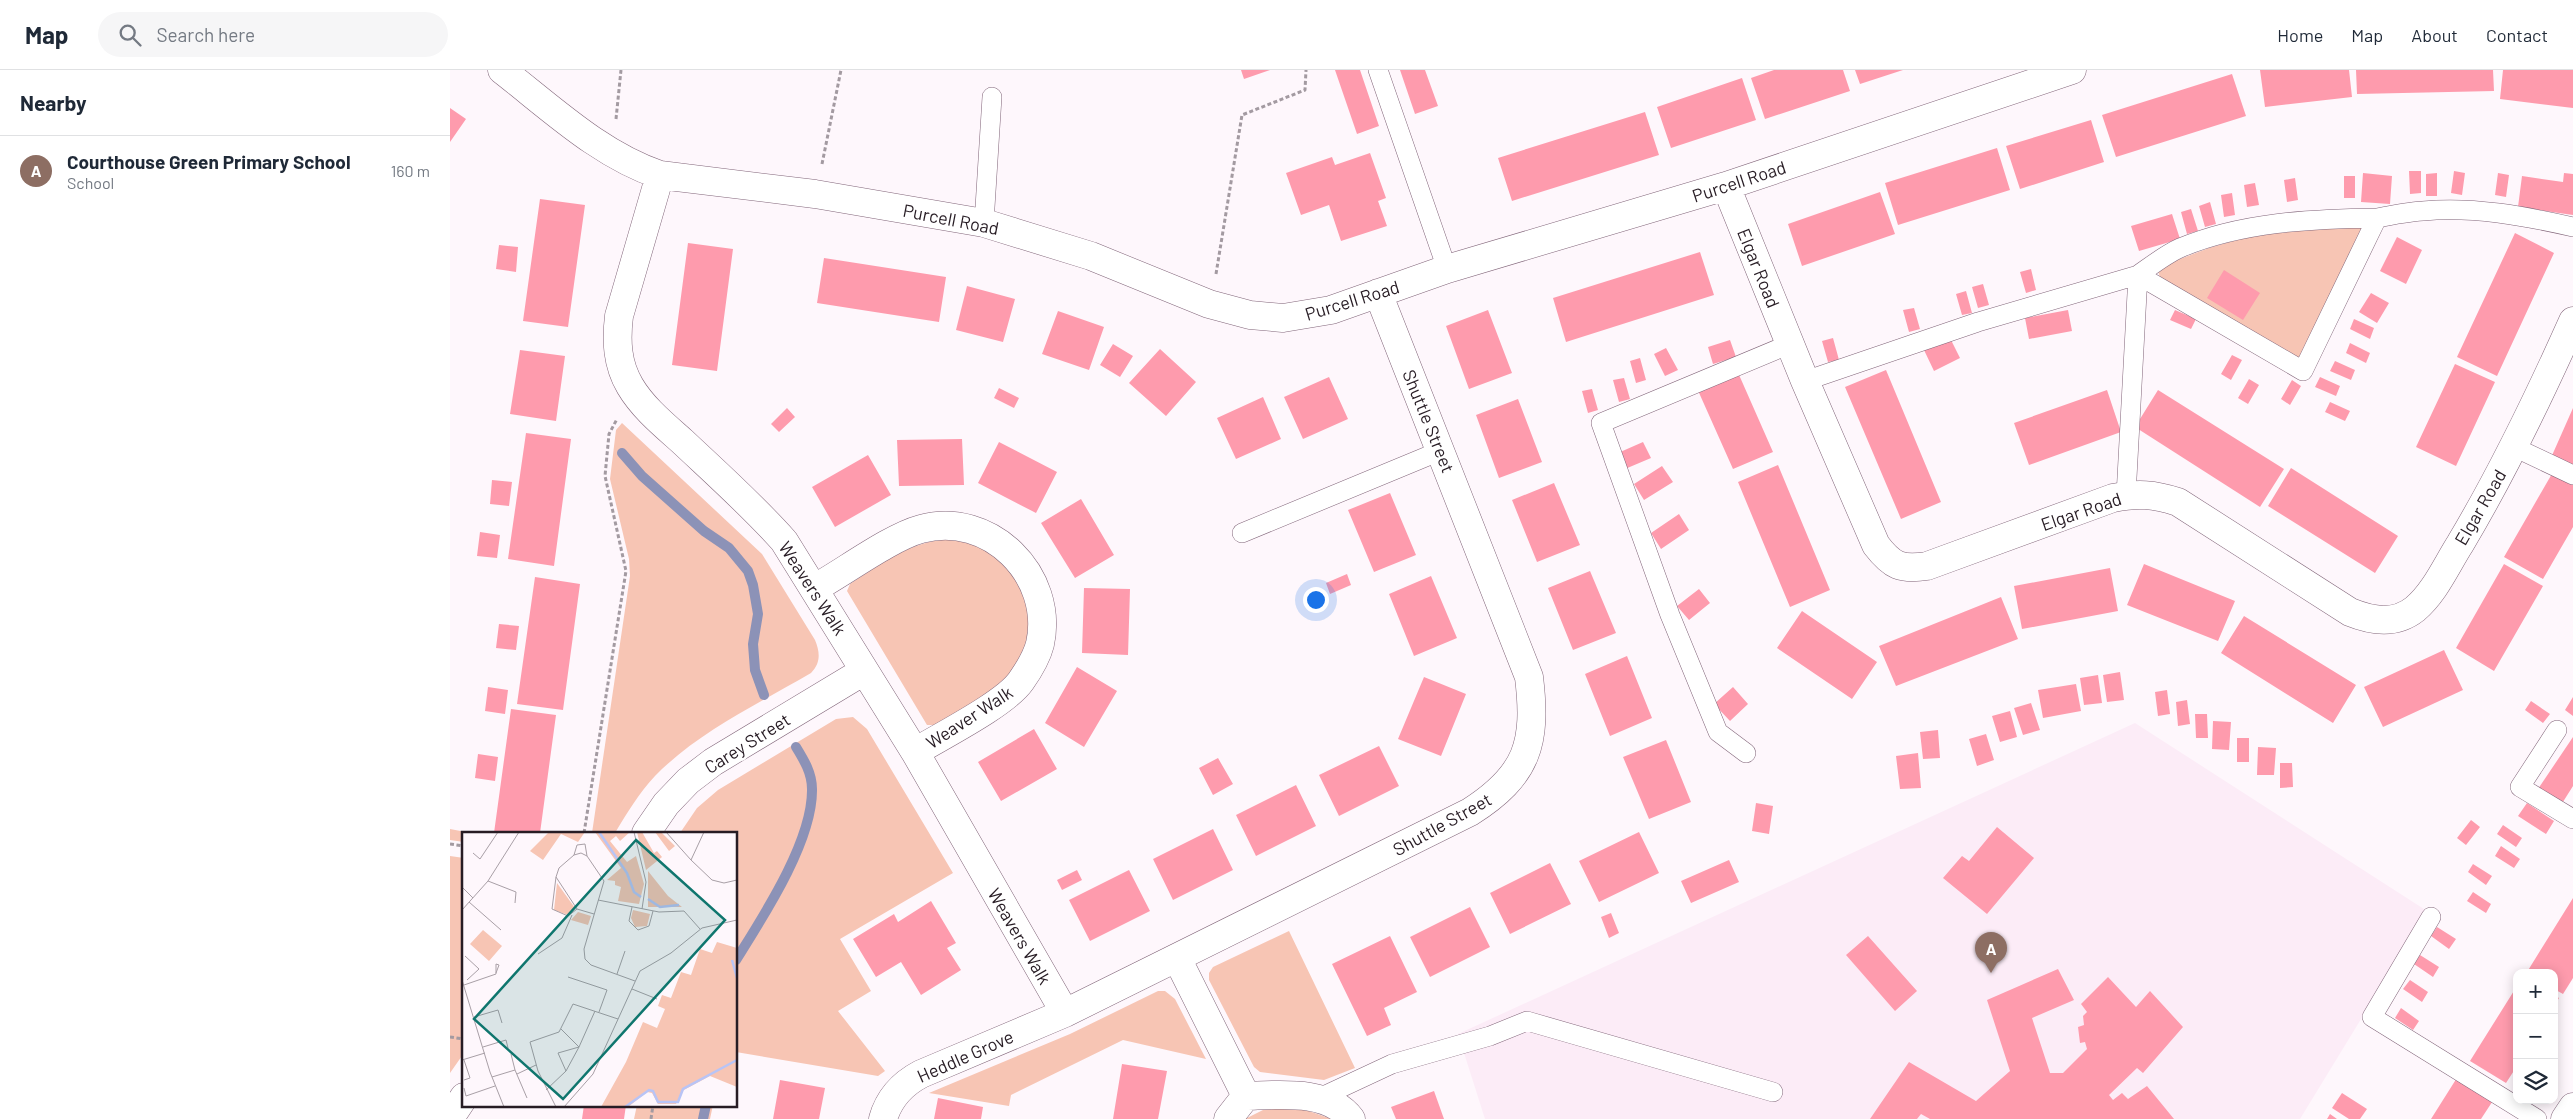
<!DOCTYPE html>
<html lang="en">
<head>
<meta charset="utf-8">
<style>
  body { margin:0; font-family:Barlow,sans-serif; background:#f6f6f7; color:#1f2937 }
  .controls { position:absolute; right:15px; bottom:15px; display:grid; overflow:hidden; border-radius:10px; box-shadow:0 2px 12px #0003 }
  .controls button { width:45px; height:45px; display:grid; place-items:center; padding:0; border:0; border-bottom:1px solid #e0e1e3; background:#fff; color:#1f2937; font:25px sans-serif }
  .you { position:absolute; left:865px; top:529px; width:18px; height:18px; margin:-12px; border:4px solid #fff; border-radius:50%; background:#1a73e8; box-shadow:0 0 0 8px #1a73e833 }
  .badge { display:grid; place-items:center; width:32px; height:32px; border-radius:50%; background:#0f766e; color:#fff; font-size:16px; font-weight:700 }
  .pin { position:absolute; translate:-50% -41px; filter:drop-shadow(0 1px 2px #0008) }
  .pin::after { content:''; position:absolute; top:26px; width:18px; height:15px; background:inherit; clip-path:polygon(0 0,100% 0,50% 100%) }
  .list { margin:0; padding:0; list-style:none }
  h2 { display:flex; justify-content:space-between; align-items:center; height:65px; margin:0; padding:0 20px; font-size:21px }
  h2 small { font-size:16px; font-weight:400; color:#747a83 }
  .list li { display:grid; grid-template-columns:32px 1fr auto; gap:15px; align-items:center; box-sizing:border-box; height:70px; padding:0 20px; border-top:1px solid #e0e1e3 }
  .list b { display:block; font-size:19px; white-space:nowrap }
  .list p { margin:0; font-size:16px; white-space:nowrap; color:#747a83 }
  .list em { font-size:16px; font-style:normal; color:#747a83 }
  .icon { flex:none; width:28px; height:28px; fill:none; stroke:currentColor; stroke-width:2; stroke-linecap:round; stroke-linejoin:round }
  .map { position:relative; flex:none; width:2123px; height:1049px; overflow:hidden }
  header { display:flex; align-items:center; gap:30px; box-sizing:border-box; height:70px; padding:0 25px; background:#fff; border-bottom:1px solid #e0e1e3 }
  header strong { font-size:24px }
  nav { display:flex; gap:28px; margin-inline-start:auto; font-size:18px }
  .search { width:350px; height:45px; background:#f6f6f7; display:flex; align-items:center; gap:12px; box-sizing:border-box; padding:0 18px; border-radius:28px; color:#747a83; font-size:19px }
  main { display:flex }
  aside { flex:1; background:#fff }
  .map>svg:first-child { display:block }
  .built { fill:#fcecf7 }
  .green { fill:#f7c5b4 }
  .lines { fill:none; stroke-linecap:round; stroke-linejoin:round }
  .stream { stroke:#8c92b7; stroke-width:10 }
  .building { fill:#fe9bad }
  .service-casing { stroke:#82667a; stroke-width:20 }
  .minor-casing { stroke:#82667a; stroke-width:29 }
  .tertiary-casing { stroke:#82667a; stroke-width:29 }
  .path { stroke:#a39aa1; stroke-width:3; stroke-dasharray:4 2.5; stroke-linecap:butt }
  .service { stroke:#fff; stroke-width:19 }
  .minor { stroke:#fff; stroke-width:28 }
  .tertiary { stroke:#fff; stroke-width:28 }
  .labels { text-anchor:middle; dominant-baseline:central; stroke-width:5; stroke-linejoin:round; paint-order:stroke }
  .street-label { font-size:18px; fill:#271c24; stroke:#fff }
  .inset-river { fill:none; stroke:#b8c4f6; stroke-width:2.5 }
  .inset-road { fill:none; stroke:#a89fa6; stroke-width:1 }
  .view { fill:#0f766e; fill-opacity:0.15; stroke:#0f766e; stroke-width:2.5 }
  .inset-edge { fill:none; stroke:#271c24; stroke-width:2.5 }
</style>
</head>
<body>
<header>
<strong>Map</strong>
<div class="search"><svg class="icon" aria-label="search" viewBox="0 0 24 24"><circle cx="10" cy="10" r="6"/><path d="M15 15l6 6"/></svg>Search here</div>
<nav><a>Home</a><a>Map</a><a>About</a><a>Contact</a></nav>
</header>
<main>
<aside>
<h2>Nearby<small></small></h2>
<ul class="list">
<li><span class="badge" style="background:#8d6e63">A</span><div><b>Courthouse Green Primary School</b><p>School</p></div><em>160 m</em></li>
</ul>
</aside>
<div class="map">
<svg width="2123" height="1049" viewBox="0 0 2123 1049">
  <rect width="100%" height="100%" fill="#fef7fc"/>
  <path class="built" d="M1685,653L1977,841L1850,1049H1035L1008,964Z"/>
  <path class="green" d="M1908,148L1915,163L1851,294L1711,211L1708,201L1722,192L1759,178L1838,155Z
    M172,353L312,484L365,570C370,582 371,593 361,603C308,634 248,662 205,706C189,723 177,743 165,763H142L180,506L179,489L160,409L166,360Z
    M500,469C512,471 526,473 537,479C575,500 595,562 566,598C545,624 512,639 485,655H477L397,521L400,514C432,493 461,471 500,469Z
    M403,647L417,659L503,803L390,869L421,921L388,941L435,1001L428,1006L286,982V763H230L247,738L268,720L386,649Z
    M0,759L21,763H14V772L0,770Z
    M0,786L14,788V983L0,1003Z
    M839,861L905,998L874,1010L810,1002L804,997L759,910V903L763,897Z
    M708,921H715L725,929L756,989L673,970L561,1025L559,1036L479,1023L620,964Z
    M187,1035H263L260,1049H184Z
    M847,1037L882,1049H795L813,1040Z"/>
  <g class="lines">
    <path class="stream" d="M172,383L192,406L254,461L279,478L298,501L303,515L308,544L303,574L305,600L314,625
      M286,890C313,847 363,771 362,719C362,703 354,690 346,677
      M253,1049L256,1035"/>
  </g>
  <path class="building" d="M791,0H820L794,9Z
    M885,0H910L929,56L907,64Z
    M950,0H975L988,36L965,44Z
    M1324,0H1393L1400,21L1315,49L1301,8Z
    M1405,0H1453L1410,14Z
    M1810,0H1899L1902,27L1815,37Z
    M1906,0H2043L2044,21L1907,24Z
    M2053,0H2123V38L2050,29Z
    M1782,4L1796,46L1666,87L1652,45Z
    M1292,8L1306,50L1221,78L1207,37Z
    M0,38L16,49L0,72Z
    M1195,42L1209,85L1062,131L1048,88Z
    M1641,50L1654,92L1570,119L1556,76Z
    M1547,78L1560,120L1448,155L1435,113Z
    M920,83L936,128L928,131L937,156L891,171L879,135L851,145L836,103L882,87L885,95Z
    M1959,101H1971V123L1960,124Z
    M2004,101L2015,103L2012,125L2001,123Z
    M1913,103L1942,106L1940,134L1911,132Z
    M1987,103V126H1976V104Z
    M2048,103L2059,105L2056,127L2045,125Z
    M2114,103L2123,104V145L2068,137L2072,106L2113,112Z
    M1894,106H1905V128H1894Z
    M1845,108L1848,130L1837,132L1834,110Z
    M1805,113L1809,135L1797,137L1794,115Z
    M1430,122L1445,164L1352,196L1338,154Z
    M1782,123L1785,145L1774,147L1771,125Z
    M90,129L135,135L118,257L73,251Z
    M1760,132L1766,154L1755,157L1749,136Z
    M1741,139L1748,161L1737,164L1731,142Z
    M1722,144L1730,169L1689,181L1681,156Z
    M2065,163L2104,183L2047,306L2007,287Z
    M1947,167L1972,180L1956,214L1930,201Z
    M238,173L283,179L267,301L222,295Z
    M49,175L68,177L66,202L46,199Z
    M1250,182L1264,225L1116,272L1103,228Z
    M374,188L496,207L489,252L367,233Z
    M1581,199L1586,220L1576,223L1570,202Z
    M1774,200L1810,223L1793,250L1757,228Z
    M1533,214L1539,235L1528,238L1522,217Z
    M517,216L565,229L553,272L506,260Z
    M1516,221L1522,243L1512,245L1506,224Z
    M1921,223L1939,233L1927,253L1909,242Z
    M1464,238L1470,259L1459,262L1453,240Z
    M1038,240L1062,303L1019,319L996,256Z
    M1618,240L1622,261L1579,269L1575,248Z
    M1725,240L1746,249L1741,259L1720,250Z
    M608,241L654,257L639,300L592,284Z
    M1904,249L1924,258L1920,269L1900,259Z
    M1383,268L1389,290L1378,292L1372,271Z
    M1500,268L1510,288L1484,301L1474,280Z
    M1280,270L1286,287L1263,294L1258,277Z
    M1900,273L1920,283L1916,293L1896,283Z
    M663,274L683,286L670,307L650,295Z
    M1216,278L1228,300L1215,306L1204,284Z
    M710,279L746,312L716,346L679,313Z
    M70,280L115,286L106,351L60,344Z
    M1782,285L1792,290L1781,310L1771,304Z
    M1190,288L1196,310L1186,313L1180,291Z
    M1885,291L1905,300L1901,310L1880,301Z
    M2005,294L2045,312L2006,396L1966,377Z
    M1286,298L1323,382L1283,399L1246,316Z
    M1436,300L1491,432L1451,449L1395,317Z
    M879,307L898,349L853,369L834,327Z
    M1870,307L1890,316L1886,326L1865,317Z
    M1174,308L1180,329L1169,332L1163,310Z
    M1799,309L1809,315L1798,334L1788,328Z
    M1842,310L1851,316L1840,335L1831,329Z
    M549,318L569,328L564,338L544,328Z
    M1142,319L1148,340L1138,343L1132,321Z
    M1657,320L1671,362L1579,395L1564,353Z
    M1708,320L1834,399L1810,437L1685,357Z
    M813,327L831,369L786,389L767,348Z
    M1068,329L1092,392L1049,408L1026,345Z
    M1880,332L1900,341L1895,351L1875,342Z
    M337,338L345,347L329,362L321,354Z
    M2123,338V399L2100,390Z
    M76,363L121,369L104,496L58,489Z
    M512,369L514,415L449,416L447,370Z
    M549,372L607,402L586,443L528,413Z
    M1193,372L1201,388L1175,399L1168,383Z
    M418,385L441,425L385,457L362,417Z
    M1328,395L1380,520L1340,537L1288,412Z
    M1212,396L1223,412L1194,430L1184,414Z
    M1841,398L1948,466L1925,503L1818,436Z
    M2103,402L2123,414V457L2093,509L2054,487Z
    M42,410L62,412L59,436L40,434Z
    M1104,413L1130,475L1087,492L1062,430Z
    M940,423L966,485L924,502L898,440Z
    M631,429L664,485L625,508L591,453Z
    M1229,444L1239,460L1211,479L1201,463Z
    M30,462L50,465L47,488L27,486Z
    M1694,494L1785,531L1768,571L1677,535Z
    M2054,494L2093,516L2044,601L2006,578Z
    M1660,498L1668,541L1572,559L1564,516Z
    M1140,501L1166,563L1123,580L1098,518Z
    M897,504L901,515L880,524L876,513Z
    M981,506L1007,568L964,586L939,524Z
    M85,507L130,514L113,640L67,634Z
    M634,518L680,519L678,585L632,583Z
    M1249,519L1260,533L1239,550L1227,536Z
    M1551,527L1568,569L1446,616L1429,576Z
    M1352,541L1427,592L1402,629L1327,578Z
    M1794,546L1906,615L1883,653L1771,583Z
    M49,554L69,556L66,580L46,578Z
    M1994,580L2013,620L1933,657L1914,617Z
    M1177,586L1202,648L1160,666L1135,604Z
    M627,597L667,621L634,677L595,653Z
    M1670,602L1674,630L1657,632L1653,605Z
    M1648,605L1652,633L1634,635L1630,608Z
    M974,607L1016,624L991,686L948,669Z
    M1626,614L1631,641L1593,648L1588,620Z
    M38,617L58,620L55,644L35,641Z
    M1283,617L1298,634L1280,651L1264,634Z
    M1717,620L1720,644L1708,646L1705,622Z
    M2123,627V646L2115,640Z
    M1737,630L1740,654L1728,656L1726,632Z
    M2081,631L2100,644L2093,653L2075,640Z
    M1581,633L1590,660L1573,665L1564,638Z
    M61,639L106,645L90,763H44Z
    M1560,641L1567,667L1550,672L1542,646Z
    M1745,644H1757L1758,668H1746Z
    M1763,651L1781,652L1779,680L1762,679Z
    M584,659L607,699L551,731L528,692Z
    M1488,660L1490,688L1473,689L1470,662Z
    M1536,664L1544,690L1527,696L1519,669Z
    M2123,667V716L2111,735L2088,719Z
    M1787,668H1799V692H1787Z
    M1216,670L1241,732L1199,749L1173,687Z
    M929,676L949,716L889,746L869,705Z
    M1808,677L1826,678L1824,705H1807Z
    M1468,683L1471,718L1450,719L1446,686Z
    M28,684L48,687L45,711L25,708Z
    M768,688L783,714L763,725L749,698Z
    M1830,693H1842L1843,717L1830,718Z
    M846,715L866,756L806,786L786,745Z
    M1306,733L1323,736L1319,764L1302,761Z
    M2077,733L2104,751L2096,764L2068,746Z
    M2021,750L2030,757L2016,775L2007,768Z
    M2053,755L2072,768L2066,777L2047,764Z
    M1547,757L1584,788L1537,844L1493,808L1512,786L1519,791Z
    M763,759L783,800L723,830L703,789Z
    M1189,762L1209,803L1149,832L1129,791Z
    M2051,776L2070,789L2064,798L2045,786Z
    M1279,790L1289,812L1241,833L1231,811Z
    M1100,793L1121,834L1060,864L1040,823Z
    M2023,794L2042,806L2036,815L2018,802Z
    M627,800L632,810L612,820L607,810Z
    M679,800L700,841L640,871L619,830Z
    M2023,822L2041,834L2036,843L2017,831Z
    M2123,828V908L2113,924L2104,919V903L2077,902Z
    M481,831L506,873L497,878L511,900L471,925L451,892L426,907L403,869L444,844L448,852Z
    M1020,837L1040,877L980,907L960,867Z
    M1161,843L1169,863L1159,868L1151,847Z
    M1987,857L2006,869L1999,879L1981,866Z
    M940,866L967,922L934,938L941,955L917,966L882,894Z
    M1418,866L1467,921L1445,941L1396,885Z
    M1970,885L1989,897L1983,907L1964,894Z
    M1608,899L1624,930L1582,948L1600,1003H1613L1637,979L1635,972L1630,973L1628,957L1634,955L1633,946L1637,942L1631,934L1658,907L1686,937L1700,921L1733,957L1693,1003L1687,998L1659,1025L1663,1030L1672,1023L1678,1029L1697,1016L1724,1049H1480L1471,1044L1467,1049H1420L1459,992L1526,1031L1560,1001L1537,930Z
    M1960,910L1978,922L1972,932L1953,919Z
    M2067,916V996L2056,1013L2020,991Z
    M2104,925L2109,928L2104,936Z
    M1951,938L1969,951L1963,960L1945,948Z
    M672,994L717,1001L708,1049H663Z
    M2010,1003L2046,1026L2031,1049H1981Z
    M330,1010L375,1018L369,1049H323Z
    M984,1021L994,1049H946L941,1037Z
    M1892,1023L1917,1039L1910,1049H1899L1882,1038Z
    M488,1028L533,1037L531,1049H484Z
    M134,1035H176L174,1049H132Z
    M1880,1044L1887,1049H1877Z"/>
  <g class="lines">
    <g class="service-casing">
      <path id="service" d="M928,0L997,199
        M534,153L542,27
        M1355,311L1528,252L1688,205L1853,301L1927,148C1942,145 1957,142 1973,141C2022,136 2075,146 2123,157
        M2064,377L2123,405
        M1676,426L1688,205C1701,196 1716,184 1730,178C1792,152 1860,149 1927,148
        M792,463L990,381
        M2107,660L2070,717L2123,749
        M1296,683L1268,662L1220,545L1151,353L1340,274
        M1981,847L1922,947L2087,1049
        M867,1029L942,994L1040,966L1077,951L1323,1022"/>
    </g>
    <g class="minor-casing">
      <path id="minor" d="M52,0C101,38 150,85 210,105L365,124L534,153L641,186L759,234L800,245L833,248L881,240L997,199L1276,116L1622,0
        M210,105L169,246C166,271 167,294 180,316C193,338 214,355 233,372C267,404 303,436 334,471L465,682L615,943
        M1276,116L1355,311L1426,475C1442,496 1451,500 1477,496L1663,428C1687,423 1704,424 1728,432L1900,542C1922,551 1945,555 1965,539C1985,522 1996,496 2010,474C2053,402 2089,327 2123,251
        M365,518C394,502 441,467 471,459C539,440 605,505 590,574C587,586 578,601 571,611C555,634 491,666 465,682
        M196,763L216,734L238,711L263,692L414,601
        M727,888L796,1026
        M796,1026C829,1025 879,1019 901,1049
        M0,1048L14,1027
        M433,1049C439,1028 452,1014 471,1004L615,943L1020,742C1078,705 1087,673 1079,607L928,223
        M778,1049L796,1026"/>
    </g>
    <g class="tertiary-casing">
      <path id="tertiary" d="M2115,1049L2123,1037"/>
    </g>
    <path class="path" d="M166,49L171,0
      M372,94L391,0
      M766,204L792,45L855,20L856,0
      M134,763L176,501L155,406L159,364L167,349
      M0,774L14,776
      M0,967L14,969
      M201,1049L203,1035"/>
    <use href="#service" class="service"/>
    <use href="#minor" class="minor"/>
    <use href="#tertiary" class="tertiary"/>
  </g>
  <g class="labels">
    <g class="street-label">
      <text transform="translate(1289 111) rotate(-18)">Purcell Road</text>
      <text transform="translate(501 149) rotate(11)">Purcell Road</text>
      <text transform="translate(1309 198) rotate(68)">Elgar Road</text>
      <text transform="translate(902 230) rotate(-17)">Purcell Road</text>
      <text transform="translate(979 351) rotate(68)">Shuttle Street</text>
      <text transform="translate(2030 437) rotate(-60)">Elgar Road</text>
      <text transform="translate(1631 441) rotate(-19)">Elgar Road</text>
      <text transform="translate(363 518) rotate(57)">Weavers Walk</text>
      <text transform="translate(519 647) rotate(-33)">Weaver Walk</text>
      <text transform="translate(297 673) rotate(-32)">Carey Street</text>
      <text transform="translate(992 754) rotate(-29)">Shuttle Street</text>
      <text transform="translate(570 866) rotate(60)">Weavers Walk</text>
      <text transform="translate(515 986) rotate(-24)">Heddle Grove</text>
    </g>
  </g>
  <g transform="translate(12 762)">
    <rect width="275" height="275" fill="#fef7fc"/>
    <path d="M87,0H123L116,10L99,2L81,28L68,19ZM133,0H168L158,9L154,4L148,9L165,30L174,24L182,52L177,72L156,69L159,55L153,53V49L145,48L159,36ZM175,0H180L192,21L195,19L200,25L184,38ZM193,0H199L213,14L207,19ZM186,39L206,64L220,75H186ZM95,51L113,76L106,83L92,78ZM171,78L188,82L185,94L173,95L169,86ZM116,80L129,84L126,93L109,88ZM21,98L40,114L27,129L8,112ZM255,110L275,116V255L248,244L220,259L214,272H196L190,261L185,260L166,275H139L164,230L181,190L195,196L203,177L196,174L200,163L209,166L219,140L229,143L238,117L250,121Z" fill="#f7c5b4"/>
    <path class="inset-river" d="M137,0L165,41L172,60L179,65M186,67L198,75L217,73M270,128L275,146M163,275L187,258L191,259L196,270H216L221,257L275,228"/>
    <path class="inset-road" d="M172,0L184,50L180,77M204,0L229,28M242,0L229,28L250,48L262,51L275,48M11,21L18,27L36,0M125,24L142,49L122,117L123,127L129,133L173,149M94,45L97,36L112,23L115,13L123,12L125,24L119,21L112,23M26,49L54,60L53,71M0,55L11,66M136,68L197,80L222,79L238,97M7,70L39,98M170,75L167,89L176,98L187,94L191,79M115,77L106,84L90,77L94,45L115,77L132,82M0,78L26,49L57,0M76,122L100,106L110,83M3,124L17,137L5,148M155,142L163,119M106,145L145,158L137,180M0,148L28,240L42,275M2,153L34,142V132L37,133L34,141M170,157L195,167M12,185L36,178L40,191M99,197L117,215L104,239M21,215L44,208L46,216M0,228L23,221M2,228L8,246L2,248M53,238L65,266M55,242L74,233M30,245L53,238L49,222M2,256L4,264L33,254M84,258L104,239L96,221L117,215L133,179M94,275L76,239L68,210L97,200L111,172L156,187M102,275L131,242L178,139L209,121L240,96L275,88"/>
    <path class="view" d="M174,8L263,88L101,267L12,187Z"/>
    <rect width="275" height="275" class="inset-edge"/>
  </g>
</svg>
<div class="controls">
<button>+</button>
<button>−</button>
<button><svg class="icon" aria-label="layers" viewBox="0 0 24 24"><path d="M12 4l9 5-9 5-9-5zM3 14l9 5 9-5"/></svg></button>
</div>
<div class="you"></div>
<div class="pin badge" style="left:1541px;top:903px;background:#8d6e63">A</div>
</div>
</main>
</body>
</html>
